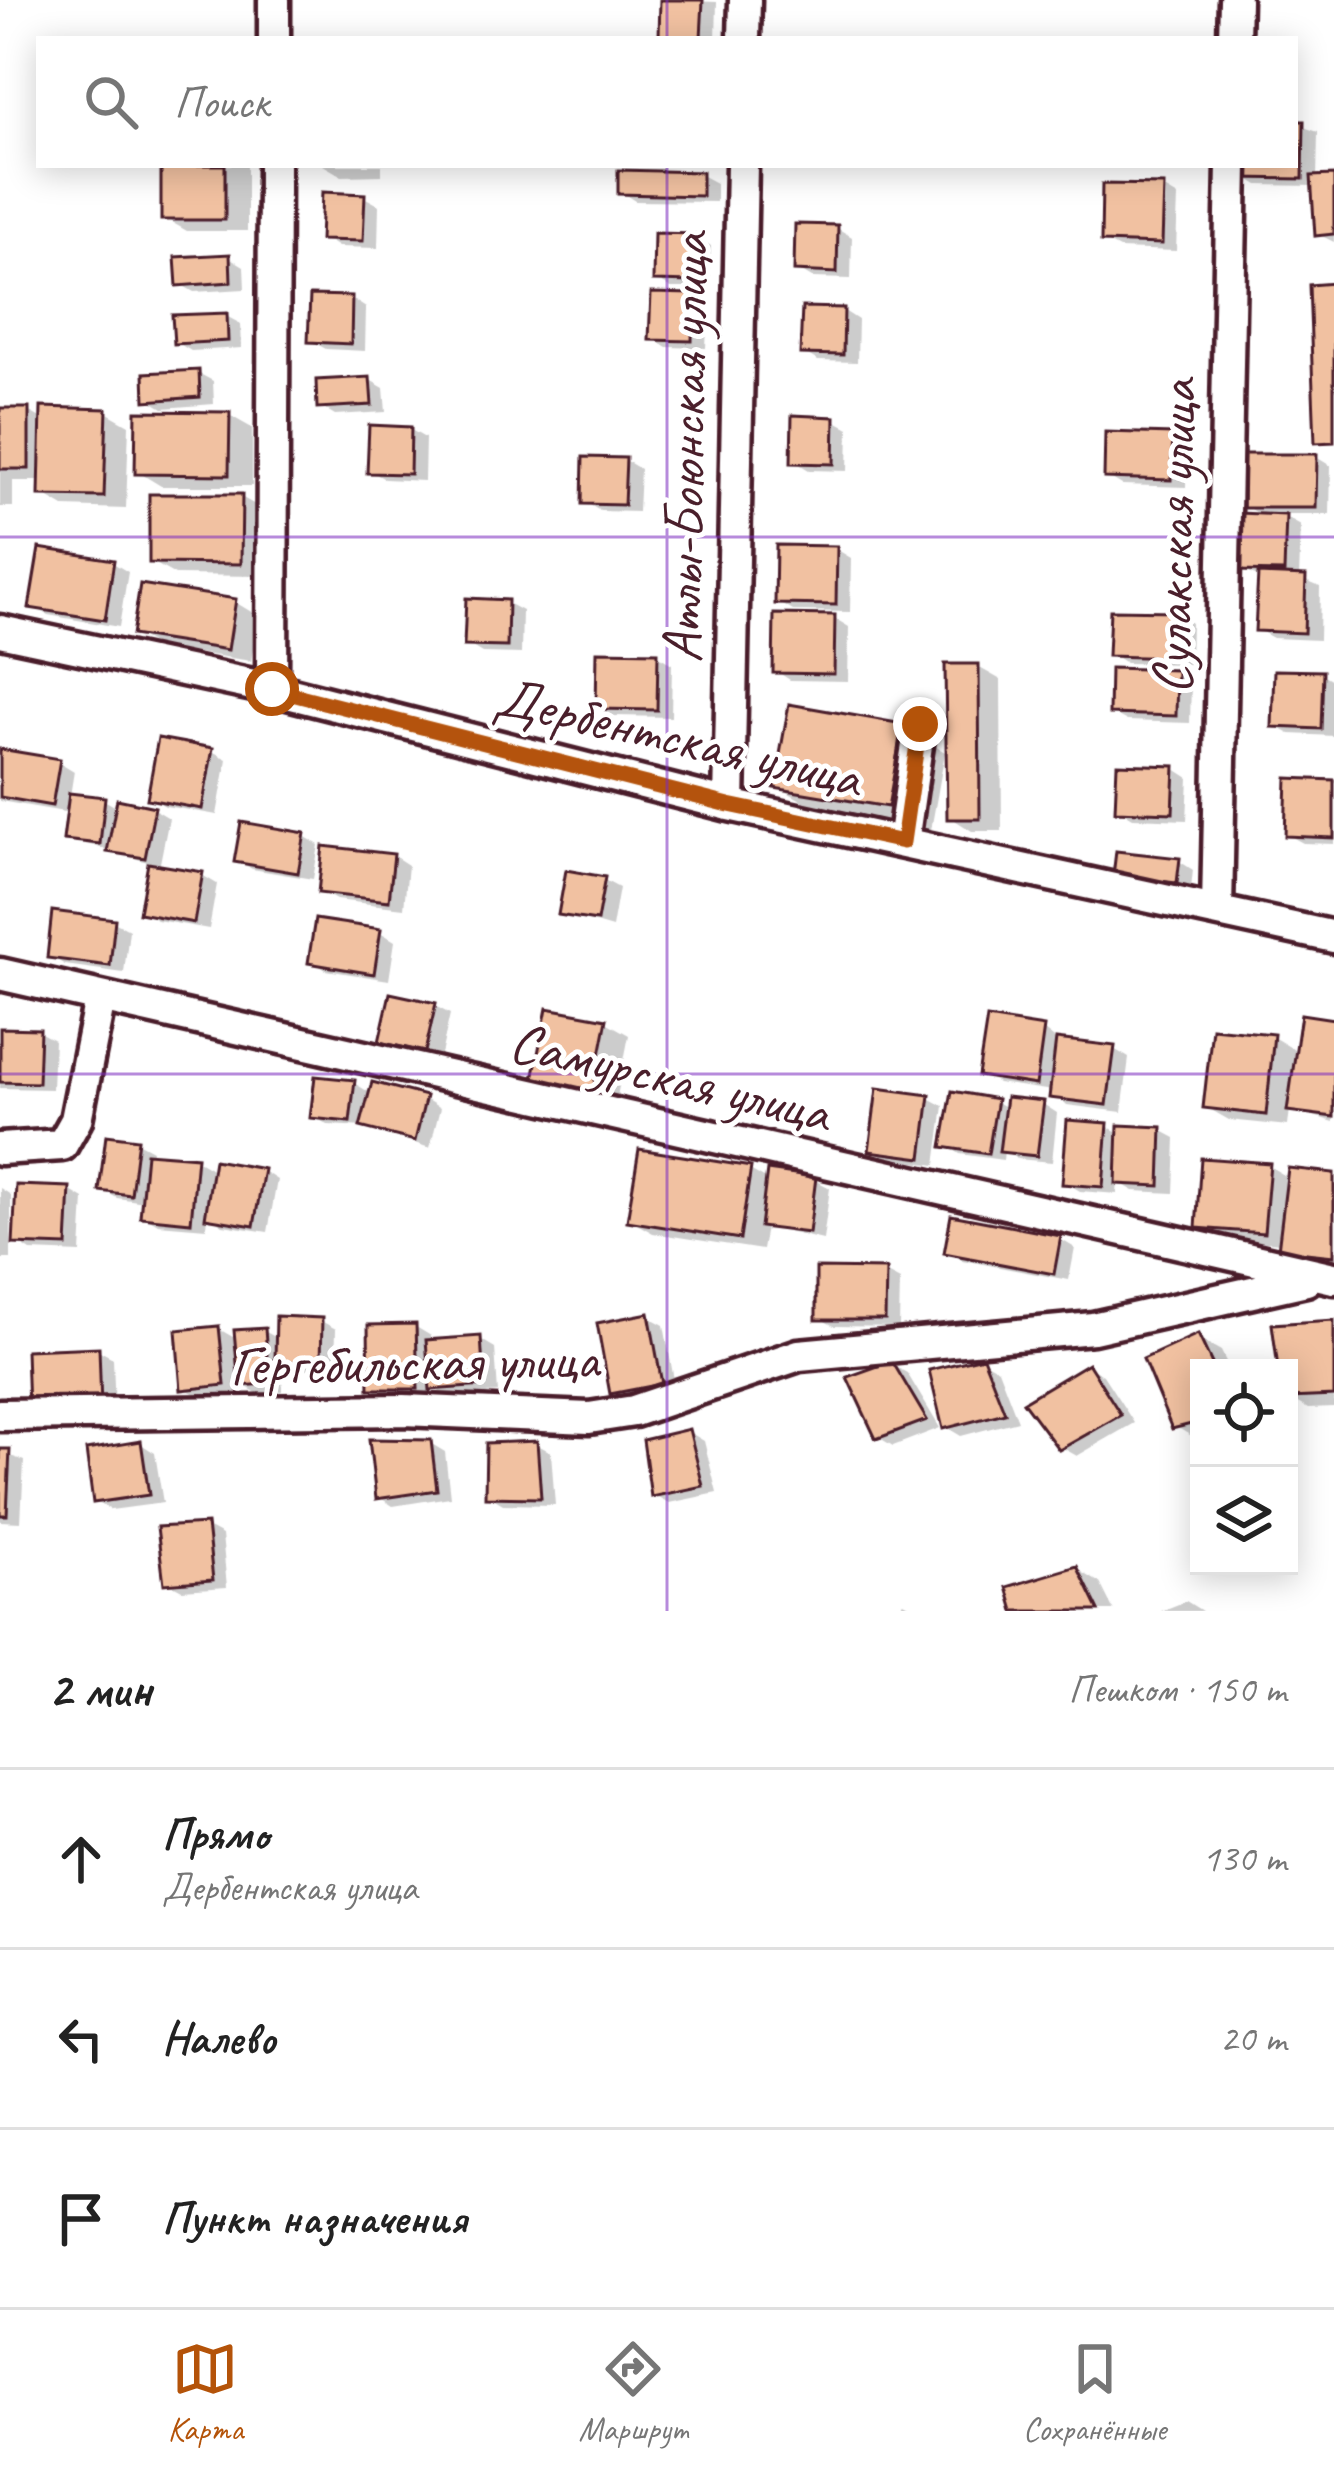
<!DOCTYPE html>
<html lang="ru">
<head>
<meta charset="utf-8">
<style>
  body { margin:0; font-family:Caveat,sans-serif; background:#f6f6f6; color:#222 }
  .controls { position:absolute; right:36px; bottom:36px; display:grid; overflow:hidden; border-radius:0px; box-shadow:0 6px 30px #0003 }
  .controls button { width:108px; height:108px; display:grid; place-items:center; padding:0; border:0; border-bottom:3px solid #e0e0e0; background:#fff; color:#222; font:60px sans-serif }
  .stop { position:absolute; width:36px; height:36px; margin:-27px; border:9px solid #b45309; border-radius:50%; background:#fff }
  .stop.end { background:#b45309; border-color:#fff; box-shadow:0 3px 12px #0008 }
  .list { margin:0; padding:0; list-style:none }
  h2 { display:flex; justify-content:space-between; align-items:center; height:156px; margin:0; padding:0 48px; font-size:51px }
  h2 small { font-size:39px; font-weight:400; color:#767676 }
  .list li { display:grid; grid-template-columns:78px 1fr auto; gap:36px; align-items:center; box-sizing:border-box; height:180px; padding:0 48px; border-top:3px solid #e0e0e0 }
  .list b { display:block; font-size:45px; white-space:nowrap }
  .list p { margin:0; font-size:39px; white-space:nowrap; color:#767676 }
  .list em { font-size:39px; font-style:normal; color:#767676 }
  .icon { flex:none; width:66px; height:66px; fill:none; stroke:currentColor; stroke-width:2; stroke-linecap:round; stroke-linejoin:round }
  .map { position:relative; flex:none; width:1334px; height:1611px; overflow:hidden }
  .search { position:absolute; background:#fff; box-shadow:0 6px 30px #0003; left:36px; right:36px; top:36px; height:132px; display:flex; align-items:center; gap:30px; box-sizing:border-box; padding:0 42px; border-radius:0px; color:#767676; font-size:45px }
  .sheet { height:696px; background:#fff }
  nav { display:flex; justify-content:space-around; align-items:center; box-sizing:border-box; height:168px; border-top:3px solid #e0e0e0; background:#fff; font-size:33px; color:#767676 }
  nav a { display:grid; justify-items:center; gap:6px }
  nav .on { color:#b45309 }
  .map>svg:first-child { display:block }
  .shadow { fill:#0003 }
  .building { fill:#f1c1a1; stroke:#4a1f2b; stroke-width:3 }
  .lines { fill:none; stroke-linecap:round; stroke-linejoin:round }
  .minor-casing { stroke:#4a1f2b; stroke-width:39 }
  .minor { stroke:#fff; stroke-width:30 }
  .route { stroke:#b45309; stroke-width:15 }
  .grid { fill:none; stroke:#7b2cbf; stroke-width:3; stroke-opacity:0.55 }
  .labels { text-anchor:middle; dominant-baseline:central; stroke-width:10; stroke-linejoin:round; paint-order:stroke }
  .street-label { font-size:57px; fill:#4a1f2b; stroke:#fff }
</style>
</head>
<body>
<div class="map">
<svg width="1334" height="1611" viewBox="0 0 1334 1611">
  <rect width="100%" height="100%" fill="#fff"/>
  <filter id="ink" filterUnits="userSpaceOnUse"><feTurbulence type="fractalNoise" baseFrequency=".00833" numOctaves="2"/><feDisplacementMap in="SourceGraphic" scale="24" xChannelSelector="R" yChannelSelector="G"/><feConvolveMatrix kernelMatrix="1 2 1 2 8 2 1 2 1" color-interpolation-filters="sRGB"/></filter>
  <g filter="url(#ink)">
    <path class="shadow" d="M663,0L717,2L716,39L662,35Z
      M1295,124L1318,132L1317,179L1334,178V242L1318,234L1315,186L1259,185L1244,176L1295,165Z
      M164,165H247V231H187L164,218Z
      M323,165H382V175L342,176Z
      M701,175L716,183V202L635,201L621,192Z
      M1163,188L1178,197L1176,251L1119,249L1104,241Z
      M364,197L379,205L378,248L338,247L324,238Z
      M837,228L852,237L851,279L812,278L797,269Z
      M696,237L711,246L710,288H671L656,279Z
      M229,257L244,266L245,289L194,292L180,284Z
      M693,297L708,305L706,348L667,347L652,338Z
      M352,299L366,308L365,351L326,349L311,341Z
      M844,311L858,320L857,362L818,361L803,352Z
      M226,316L241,324L242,348L191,351L176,342Z
      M198,373L213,381L214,404L163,408L148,399Z
      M370,380L384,388L386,412L335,415L320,406Z
      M0,411H28L44,420L106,412L129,425L126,509L64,507L42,494V481H13V507H0Z
      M229,415L252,428V486H161L138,472Z
      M834,420L849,428L848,471L809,470L794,461Z
      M411,430L425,438L424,481L385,479L370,471Z
      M1172,437L1187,445L1186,487L1122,485L1107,476Z
      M1316,457L1331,466L1330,515H1281L1301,526L1299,578L1320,587L1319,640L1273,638L1258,630L1260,578L1239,569L1264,517L1246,506Z
      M625,460L640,469L638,512L600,511L585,502Z
      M241,497L264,510L263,576L175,575L152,562Z
      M836,549L851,558L850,612L793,611L778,602Z
      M113,563L128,572L119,627L48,615L33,606Z
      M235,602L258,616L251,661L158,647L135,634Z
      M507,603L522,611L521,654L482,653L467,644Z
      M1176,614L1191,623L1190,664L1126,663L1112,654Z
      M834,618L849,627L848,681L790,680L776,671Z
      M657,655L672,664L671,717L614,716L599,708Z
      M978,667L1001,680L1002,831H972L950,817Z
      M1176,673L1191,682L1190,723L1127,721L1112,713Z
      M1322,674L1334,681V736L1290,734L1275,726Z
      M902,727L945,752L931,830L820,811L777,786Z
      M212,751L227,759L217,815L165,806L150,797Z
      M0,752L59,762L74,771L70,796L104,800L118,808L154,809L169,818L159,868L202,875L217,884L209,929L157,920L142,911L151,863L67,838L70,813L0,801Z
      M1175,769L1189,778L1187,820L1133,818L1118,809Z
      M1334,783V844L1303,843L1288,835Z
      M304,836L319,845L313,879L252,869L237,860Z
      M394,856L408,865L404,908L336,900L321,892Z
      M1179,861L1193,870L1191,889L1131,883L1117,874Z
      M604,880L619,888L612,928L561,913Z
      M114,922L129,930L124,973L65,965L50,956Z
      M380,932L395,941L389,980L326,970L312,961Z
      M435,1006L450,1014L440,1059L383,1041Z
      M606,1022L629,1035L615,1107L558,1096Z
      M1334,1022V1122L1290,1109L1288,1126L1229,1120L1206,1107L1273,1037L1298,1052Z
      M1043,1030L1058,1042L1114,1049L1129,1058L1122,1112L1067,1105L1053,1091L997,1083L982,1074Z
      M0,1031L39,1032L54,1040L52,1089L0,1088Z
      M354,1083L372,1094L425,1099L440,1108L430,1148L365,1127L328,1125L313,1116Z
      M929,1098L944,1106L936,1165L887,1158L872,1149Z
      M996,1102L1007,1108L1043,1104L1057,1113L1052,1162L1017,1159L1004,1151L1003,1160L960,1154L946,1145Z
      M1107,1126L1121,1134L1161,1130L1176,1138L1174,1193L1134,1191L1118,1182L1117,1194L1080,1191L1065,1182Z
      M137,1142L152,1150L151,1156L196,1160L215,1171H263L277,1180L268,1232L223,1225L207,1215L206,1228L158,1224L143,1215L145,1202L117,1198L102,1190Z
      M1269,1166L1289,1178L1334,1176V1265L1304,1262L1281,1248L1282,1243L1222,1239L1199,1226Z
      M750,1170L769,1181L815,1180L830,1188L823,1240L766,1227L762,1250L653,1233L630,1220Z
      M0,1188L11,1195V1259H0Z
      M69,1190L84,1199L81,1253L31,1251L17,1242Z
      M1060,1239L1075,1248L1069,1280L962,1260L947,1251Z
      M885,1272L900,1280L899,1327L834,1326L819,1318Z
      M649,1317L664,1325L676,1391L628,1400L613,1392Z
      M321,1321L336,1329L335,1370L293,1368L281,1361L283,1391L257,1393L238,1382L239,1392L199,1396L184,1388L219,1329L238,1340L264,1331L279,1339Z
      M1334,1323V1408L1308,1409L1289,1398V1368H1281Z
      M416,1327L431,1336V1342L480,1339L495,1348L498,1393L448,1397L432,1387V1396H387L372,1388Z
      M1198,1338L1221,1351L1229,1368H1199L1198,1440L1175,1426Z
      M98,1350L113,1358L115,1414L46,1416Z
      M982,1360L998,1369L1018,1421L961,1436L946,1427Z
      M892,1365L907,1373L940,1428L893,1446L878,1437Z
      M1088,1367L1103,1375L1134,1423L1077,1456L1061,1447Z
      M689,1432L704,1441L717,1493L669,1503L654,1495Z
      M430,1443L445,1452L450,1497L393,1506L379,1497Z
      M141,1444L155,1453L163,1503L111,1510L96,1502Z
      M536,1444L551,1452L555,1505L503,1504L488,1495Z
      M0,1452L24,1461L21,1522L0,1521Z
      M207,1527L222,1535L227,1587L182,1590L167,1582Z
      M1077,1569L1100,1583L1114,1611H1018Z
      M1186,1601L1202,1611H1161Z
      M904,1602L920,1611H893Z"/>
    <path class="building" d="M660,0H703L701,38L659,37Z
      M1295,121H1304L1303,179L1241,178L1242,165H1295Z
      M161,165H225V220H161Z
      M618,170L702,172V196L618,194Z
      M1334,175V234L1315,236L1311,176Z
      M1102,184L1164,185L1162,244L1101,242Z
      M322,192L365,194L363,241L320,240Z
      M795,224L838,225L837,273L794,271Z
      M654,233L697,234L695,282L653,281Z
      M230,254L231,282L177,286L175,257Z
      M1334,283V442L1315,443L1309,285Z
      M651,293L693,294L692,341L649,340Z
      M310,295L352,296L351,344L308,342Z
      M802,307L844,308L843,355L800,354Z
      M227,313L228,341L174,344L172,315Z
      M199,370L200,397L145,401L144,373Z
      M370,377L372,405L317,408L316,380Z
      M41,407L107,409L104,497L39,496Z
      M0,408H29V469H0Z
      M136,411L230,412L229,475L135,474Z
      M792,415L835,417L834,464L791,463Z
      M369,425L411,427L410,474L367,473Z
      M1105,432L1173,434L1171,480L1104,478Z
      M1243,454H1317L1316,508H1243Z
      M583,457L626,458L624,505L582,504Z
      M149,494H242L241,564L149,563Z
      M1238,513L1286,515L1284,572L1236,571Z
      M776,545L837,546L836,605L775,604Z
      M39,548L114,560L105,620L29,608Z
      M1258,574L1306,576L1304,633L1255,631Z
      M140,584L236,599L228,650L132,635Z
      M466,598L508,600L507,647L464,646Z
      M1110,610L1177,611L1176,658L1108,656Z
      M774,614L835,615L834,674L773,673Z
      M597,651L658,652L657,710L596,709Z
      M945,664H979L980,819H947Z
      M1110,668L1177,670L1176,716L1109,714Z
      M1274,670L1323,671L1321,729L1272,727Z
      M789,704L903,724L888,807L774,788Z
      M158,738L213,748L202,809L147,799Z
      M0,749L60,759L52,806L0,797Z
      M1117,764L1175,766L1173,813L1115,811Z
      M1287,778L1334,780V838L1285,836Z
      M69,793L105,797L100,844L63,840Z
      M117,799L155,807L145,858L107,852Z
      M241,822L305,833L298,873L234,862Z
      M323,846L394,854L389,901L318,893Z
      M1116,851L1180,858L1177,883L1113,876Z
      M148,863L203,872L194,923L139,913Z
      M566,870L605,877L597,921L558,915Z
      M52,911L115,919L110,966L47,958Z
      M315,919L381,929L374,974L308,963Z
      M390,993L436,1003L425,1052L379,1042Z
      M547,1008L607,1019L592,1096L532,1084Z
      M1301,1014L1334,1019V1117L1287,1111Z
      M987,1018L1044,1027L1036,1085L978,1076Z
      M0,1028L40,1029L38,1083L0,1082Z
      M1212,1028L1274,1034L1266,1115L1203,1108Z
      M1056,1039L1115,1046L1107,1105L1049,1098Z
      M315,1076L355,1080L350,1122L310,1118Z
      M372,1082L426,1096L415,1141L360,1127Z
      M877,1088L930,1095L922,1158L869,1151Z
      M952,1091L997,1099L988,1154L942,1147Z
      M1006,1097L1044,1101L1037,1156L999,1152Z
      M1067,1120L1108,1123L1103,1187L1062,1184Z
      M1118,1125L1162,1127L1160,1186L1116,1184Z
      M106,1135L138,1139L131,1195L99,1191Z
      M639,1149L751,1167L740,1239L627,1221Z
      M146,1153L197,1157L191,1222L140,1217Z
      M1201,1158L1270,1163L1264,1233L1196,1228Z
      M214,1160L264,1169L254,1226L205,1218Z
      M1288,1168L1334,1173V1256L1278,1250Z
      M767,1170L816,1177L809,1233L760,1227Z
      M16,1185L70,1187L67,1246L13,1244Z
      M951,1215L1061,1236L1054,1274L944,1253Z
      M816,1268L886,1269L885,1320H816Z
      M649,1313L662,1384L610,1394L597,1323Z
      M276,1316L322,1318L321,1363L275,1361Z
      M1334,1320V1396L1289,1398V1368H1278L1272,1324Z
      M416,1324L418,1389H369L368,1325Z
      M219,1326L225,1385L181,1390L176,1330Z
      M265,1328L269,1384L239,1386L234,1330Z
      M1198,1334L1214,1368H1199V1422L1172,1429L1143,1359Z
      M481,1336L484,1386L430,1390L426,1340Z
      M99,1347L101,1407L28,1409L26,1350Z
      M983,1357L1005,1413L943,1429L929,1370Z
      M892,1361L927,1420L876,1439L847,1377Z
      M1088,1363L1121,1415L1059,1450L1023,1402Z
      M689,1429L703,1486L651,1497L643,1440Z
      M369,1439L431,1440L437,1490L376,1499Z
      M141,1441L149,1495L93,1503L86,1450Z
      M537,1441L541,1498L485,1497L486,1443Z
      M0,1449H10L7,1515H0Z
      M207,1524L213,1580L164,1584L157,1527Z
      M1077,1566L1099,1611H1014L1007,1587Z"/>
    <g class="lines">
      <g class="minor-casing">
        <path id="minor" d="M274,39V0
          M744,39L745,0
          M1234,39L1235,0
          M0,631L272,689L729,805L1334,937
          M272,689L274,165
          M729,805L742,165
          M903,842L920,724
          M1217,910L1232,165
          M0,974L1334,1278
          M0,1149L62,1145L76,1120L100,999
          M0,1415L404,1410L589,1418L634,1411L799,1355L1093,1328L1306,1280"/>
      </g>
      <use href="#minor" class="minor"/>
    </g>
  </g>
  <g class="lines" filter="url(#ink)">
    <path class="route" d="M272,689L729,805L903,842L920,724"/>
  </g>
  <path class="grid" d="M667,0V39M667,165V1611M0,537H1334M0,1074H1334"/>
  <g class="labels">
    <g class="street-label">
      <text transform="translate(685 448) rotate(-89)">Атлы-Боюнская улица</text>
      <text transform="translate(1174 537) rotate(-89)">Сулакская улица</text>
      <text transform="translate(678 737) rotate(13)">Дербентская улица</text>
      <text transform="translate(670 1077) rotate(13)">Самурская улица</text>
      <text transform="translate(414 1362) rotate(-1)">Гергебильская улица</text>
    </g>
  </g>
</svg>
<div class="controls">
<button><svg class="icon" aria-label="locate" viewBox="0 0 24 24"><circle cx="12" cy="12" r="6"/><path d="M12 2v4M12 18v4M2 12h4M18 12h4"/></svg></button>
<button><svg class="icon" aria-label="layers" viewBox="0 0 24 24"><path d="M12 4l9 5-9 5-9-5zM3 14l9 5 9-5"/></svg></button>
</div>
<div class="stop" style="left:272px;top:689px"></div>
<div class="stop end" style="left:920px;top:724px"></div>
<div class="search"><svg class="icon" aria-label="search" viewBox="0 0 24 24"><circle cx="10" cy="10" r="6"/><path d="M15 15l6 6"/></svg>Поиск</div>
</div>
<section class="sheet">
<h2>2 мин<small>Пешком · 150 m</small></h2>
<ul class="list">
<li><svg class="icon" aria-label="ahead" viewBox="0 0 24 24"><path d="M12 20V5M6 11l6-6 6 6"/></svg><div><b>Прямо</b><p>Дербентская улица</p></div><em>130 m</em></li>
<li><svg class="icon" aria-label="left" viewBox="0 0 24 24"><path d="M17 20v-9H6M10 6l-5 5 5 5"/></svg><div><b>Налево</b></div><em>20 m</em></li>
<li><svg class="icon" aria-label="arrive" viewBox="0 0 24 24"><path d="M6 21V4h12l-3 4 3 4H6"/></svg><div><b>Пункт назначения</b></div></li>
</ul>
</section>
<nav>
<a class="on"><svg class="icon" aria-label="map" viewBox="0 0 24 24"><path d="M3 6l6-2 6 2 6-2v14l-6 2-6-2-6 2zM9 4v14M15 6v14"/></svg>Карта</a>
<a><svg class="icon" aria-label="directions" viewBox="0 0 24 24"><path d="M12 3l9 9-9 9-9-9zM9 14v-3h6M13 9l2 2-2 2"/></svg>Маршрут</a>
<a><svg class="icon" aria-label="saved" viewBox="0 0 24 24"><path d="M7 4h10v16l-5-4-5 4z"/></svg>Сохранённые</a>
</nav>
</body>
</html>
